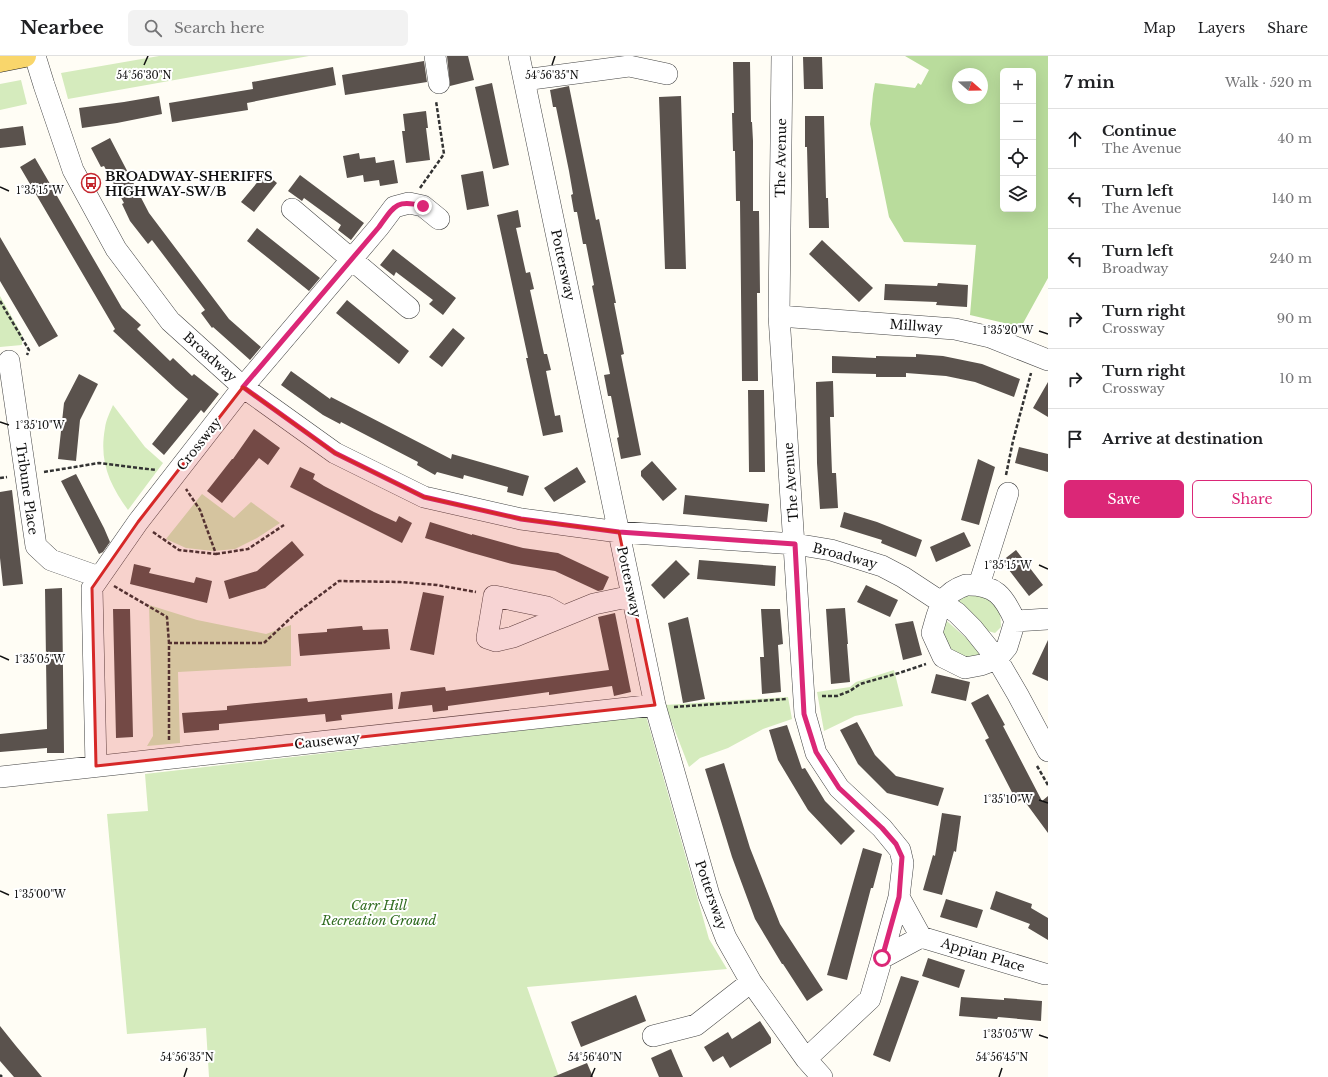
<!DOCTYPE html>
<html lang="en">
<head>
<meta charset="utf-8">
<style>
  body { margin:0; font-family:"Libre Baskerville",serif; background:#f2f2f2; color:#202124 }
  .controls { position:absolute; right:12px; top:12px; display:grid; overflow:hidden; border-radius:6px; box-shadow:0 4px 16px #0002 }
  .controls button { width:36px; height:36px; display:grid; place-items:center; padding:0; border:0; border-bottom:1px solid #e0e0e0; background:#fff; color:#202124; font:20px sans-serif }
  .compass { position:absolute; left:952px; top:12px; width:36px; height:36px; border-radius:50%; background:#fff; box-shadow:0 4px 16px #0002; rotate:110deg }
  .stop { position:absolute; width:12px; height:12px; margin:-9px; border:3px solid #db2777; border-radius:50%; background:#fff }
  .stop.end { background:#db2777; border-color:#fff; box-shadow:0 1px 4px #0008 }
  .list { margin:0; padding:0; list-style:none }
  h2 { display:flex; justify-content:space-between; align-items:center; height:52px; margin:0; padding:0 16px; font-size:17px }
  h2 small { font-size:13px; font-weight:400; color:#757577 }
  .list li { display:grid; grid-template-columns:26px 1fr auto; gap:12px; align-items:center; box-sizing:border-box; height:60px; padding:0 16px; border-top:1px solid #e0e0e0 }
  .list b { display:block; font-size:15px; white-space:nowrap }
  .list p { margin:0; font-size:13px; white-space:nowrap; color:#757577 }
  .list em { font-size:13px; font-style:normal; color:#757577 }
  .actions { display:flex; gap:8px; padding:12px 16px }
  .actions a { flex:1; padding:9px 0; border:1px solid #db2777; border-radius:6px; text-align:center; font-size:14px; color:#db2777 }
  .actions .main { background:#db2777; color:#fff }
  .icon { flex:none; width:22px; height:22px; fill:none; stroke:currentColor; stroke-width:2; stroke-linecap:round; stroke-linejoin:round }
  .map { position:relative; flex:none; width:1048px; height:1021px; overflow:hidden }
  header { display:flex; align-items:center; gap:24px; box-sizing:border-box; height:56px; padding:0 20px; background:#fff; border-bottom:1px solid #e0e0e0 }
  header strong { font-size:19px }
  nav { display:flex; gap:22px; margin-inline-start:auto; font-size:14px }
  .search { width:280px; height:36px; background:#f2f2f2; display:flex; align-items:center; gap:10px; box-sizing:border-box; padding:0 14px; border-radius:6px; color:#757577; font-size:15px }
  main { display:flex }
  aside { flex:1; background:#fff }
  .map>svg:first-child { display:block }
  .green { fill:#d5ebbd }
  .forest { fill:#b9dc9c; fill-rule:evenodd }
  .building { fill:#5a524d }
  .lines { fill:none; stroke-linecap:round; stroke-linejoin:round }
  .minor-casing { stroke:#444; stroke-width:22 }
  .major-casing { stroke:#222; stroke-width:23 }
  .path { stroke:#333; stroke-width:2.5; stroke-dasharray:4 2; stroke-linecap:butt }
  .minor { stroke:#fff; stroke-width:21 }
  .major { stroke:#f9d66b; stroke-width:22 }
  .route { stroke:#db2777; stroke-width:5 }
  .marked { fill:#d62828; fill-opacity:0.2; stroke:#d62828; stroke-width:3; stroke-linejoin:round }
  .ticks { fill:none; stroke:#111; stroke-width:1.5 }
  .labels { text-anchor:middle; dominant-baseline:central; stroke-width:4; stroke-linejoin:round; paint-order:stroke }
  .street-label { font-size:13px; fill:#111; stroke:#fff }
  .poi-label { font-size:13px; font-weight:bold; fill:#111; stroke:#fff; text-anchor:start }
  .park-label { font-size:13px; font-style:italic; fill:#2f6b1f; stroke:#fff }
  .ticks-label { font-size:10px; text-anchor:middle; fill:#111; stroke:#fff; stroke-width:4; stroke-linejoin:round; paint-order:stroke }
</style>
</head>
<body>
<header>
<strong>Nearbee</strong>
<div class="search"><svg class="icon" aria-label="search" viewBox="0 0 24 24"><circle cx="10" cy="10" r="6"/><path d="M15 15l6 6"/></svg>Search here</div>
<nav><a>Map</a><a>Layers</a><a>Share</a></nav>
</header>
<main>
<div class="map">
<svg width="1048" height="1021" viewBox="0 0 1048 1021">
  <rect width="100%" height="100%" fill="#fffdf5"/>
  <path class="green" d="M159,0H309L68,43L61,17Z
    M21,24L27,48L0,54V28Z
    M0,240L22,279V289L0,291Z
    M113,349L145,391L163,407L128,454C109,428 99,405 105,372C106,364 110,356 113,349Z
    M202,438L234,462L251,446L280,467L257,482L235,493L213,495L186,492L166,483Z
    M974,537L989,542L1000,553L1001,571L995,577L988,575L955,544Z
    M149,549L197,564L266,578L291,569V610L178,616L180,687L147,690L153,680Z
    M940,559L973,588L980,599L971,608L943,595Z
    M894,614L903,650L855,660L824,675L817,636L850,631L856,626Z
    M788,641L792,663L763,673L728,692L700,702L689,711L665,649Z
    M646,660L709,883L727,913L527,931L559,1021H209L206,972L127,978L107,758L148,755L145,718Z"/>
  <path class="forest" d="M905,0H1048V222L1021,271L970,259L976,189L904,186L889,161L870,68L873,38L875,27L915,32L918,27L921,29L929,14ZM1003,15H1033V153H1003ZM958,18H982V42H958Z"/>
  <path class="building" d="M447,0H468L474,24L450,30Z
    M803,1H822L823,33H804Z
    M424,5L427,26L345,39L342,19Z
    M733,6H750L751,66H752L753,85V155H759L760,237H757L758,325H742L740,145H736L735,95H733L732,57H734Z
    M333,11L336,29L247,47L248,54L172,66L169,47L253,33L252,26Z
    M492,27L509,109L493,113L475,31Z
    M569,30L596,164L599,163L616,247H614L624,298L621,299L641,399L621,403L617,382L619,381L611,340H608L604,319L610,318L592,230L594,229L586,188H583L577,156H574L571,139L573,138L569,115L556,51H553L550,34Z
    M159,40L162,58L117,67L82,72L79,52L124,46Z
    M681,40L686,213H665L659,41Z
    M426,55L428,72H426L430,104L406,107L402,75H405L403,58Z
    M805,60H824L826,142H828L829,172H809L807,91H805Z
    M23,70L26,89L0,92V73Z
    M110,82L149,157L229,263L261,291L250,304L213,271L212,272L201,257L205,254L152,184L148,188L130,165L122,148L124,147L104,110L101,111L91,92Z
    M359,97L360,103L375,101L376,107L394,104L398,127L380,130L379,124L364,126L363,119L347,122L343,100Z
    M35,102L122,252L141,269L137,273L170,305L173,302L192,320L194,318L219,338L204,357L201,354L164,399L152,388L188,343L176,333L113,275L115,273L20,111Z
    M483,115L489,150L467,154L461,119Z
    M265,117L277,127L254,156L241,146Z
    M300,119L364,167L351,184L338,174L341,169L304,142L302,145L288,135Z
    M518,154L521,171L516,172L526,217L530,216L534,233L530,234L544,298H547L551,314L546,315L555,360L560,359L563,376L543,380L526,302H528L497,159Z
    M257,172L320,222L309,235L247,185Z
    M0,181L58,280L39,291L0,225Z
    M822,184L873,232L859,246L809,198Z
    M393,193L456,242L443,259L429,248L433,244L396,216L394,220L380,209Z
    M938,227L968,229L967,251L936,249L937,246L884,244L885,228L937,230Z
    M347,244L409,295L399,308L336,257Z
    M453,272L465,282L442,311L429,301Z
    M916,298L943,300L982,308L1020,323L1014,341L975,326L946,320L906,317V321H876V318L832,317V300L876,302V300L916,301Z
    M291,315L330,343L331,341L451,403L452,398L529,420L523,440L507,436L508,431L464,419L463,423L437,416L435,419L417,409L418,406L341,366L340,368L323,359L281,329Z
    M79,318L98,328L80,364L76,405L58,403L64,347Z
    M833,325L834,361H830L832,417H836L838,452L820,453L817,407L816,326Z
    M1048,326V361L1033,352Z
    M748,334H764L765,416H749Z
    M254,373L280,392L268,409L259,402L222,447L207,435L232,403H233Z
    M1019,391L1048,398V416L1015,407Z
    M978,403L995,411L979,469L961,464Z
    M652,405L677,433L663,445L641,420V415Z
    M300,411L315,418L313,423L324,430L374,456L396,466L399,460L412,467L402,487L290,431Z
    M577,411L586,426L554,446L544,432Z
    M76,418L104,472L110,486L103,496L99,498L61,425Z
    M12,434L23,528L3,530L0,502V436Z
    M685,439L769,448L767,466L683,458Z
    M844,456L877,466L922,484L916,501L881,487L882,484L840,471Z
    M430,466L472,479V478L523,492L558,497L609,521L603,534L598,535L555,515L512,508L469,496L425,482Z
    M964,476L971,490L936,506L930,491Z
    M292,485L304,499L265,532L229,543L224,525L257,515Z
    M1016,494L1043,529L1029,540L1002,505Z
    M676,504L690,518L664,543L651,529Z
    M699,504L776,510L775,530L697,523Z
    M134,508L151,512L149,517L194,527L196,521L212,525L207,547L130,528Z
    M866,529L898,544L890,561L857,546Z
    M62,532L64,697H47V692L0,696V678L47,673L45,533Z
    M423,536L444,540L434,599L410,594Z
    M845,552L848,588H847L850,626L831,628L826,553Z
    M113,553H130L133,681L116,682Z
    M761,553H780L783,588L778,589L781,636L762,638L760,601H764Z
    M615,557L631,636L614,640L612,630L549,639V636L448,650V654L433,656L432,649L398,653L401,636L445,631L446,635L609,614L598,561Z
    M688,561L705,643L683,647L668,567Z
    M913,565L922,599L903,604L895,568Z
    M362,570L363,574L388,573L390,593L300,600L298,578L327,576V573Z
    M1048,584V625L1032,618Z
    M936,618L970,626L966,645L931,637Z
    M392,637L393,653L341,659L342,664L326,666L325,658L219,668V674L184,677L182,657L227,654V650L307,642L308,646Z
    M988,638L1005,669L1003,670L1042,745L1048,740V777L1023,743L1017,746L985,684L989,682L971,647Z
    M857,666L875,699L896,720L944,732L938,750L887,737L858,708L840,674Z
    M787,669L802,713L805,712L825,745L855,775L841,789L808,754L778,704L769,674Z
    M724,707L750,792L780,868L823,934L807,945L783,908H782L755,863L732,801L705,713Z
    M942,757L961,760L956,796L954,795L942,839L923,834L933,799L935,800Z
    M863,792L882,798L873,832H871L847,924L827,919Z
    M996,835L1032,848L1031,852L1048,862V884L1028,872L1030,868L990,853Z
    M946,843L983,854L977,872L940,861Z
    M928,902L965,914L959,932L922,920Z
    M901,920L919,925L890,1006L873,999Z
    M636,939L646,965L581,991L571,966Z
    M961,941L1004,944V942L1042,945L1041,965L998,961L997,963L959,960Z
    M760,965L771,982V987L730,1012L723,1000L713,1006L704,991L728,976L732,983Z
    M0,970L16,990L42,1021H14L0,1005Z
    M671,993L683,1021H659L651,1002Z
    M587,1007L593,1021H553Z"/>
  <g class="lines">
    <g class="minor-casing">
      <path id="minor" d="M35,0L44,29L73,114L116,193L170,265L243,331L335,397L424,441L521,463L619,476L795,488L831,494L882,510L903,521L941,546L957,557L973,573L997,603L1018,639L1048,695
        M435,0L439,27
        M519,0L655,649L709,839L726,882L751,926L806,1003L822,1021
        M782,0L779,260L805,658L816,697L839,732L882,772L900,794L903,807L899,841L921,881L882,902L870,943L806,1003
        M524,24L629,10L667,18
        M292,153L409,252
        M779,260L955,273L990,281L1048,304
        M9,305L36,490L51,504L99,521
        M966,529C995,528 1004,540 1015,565L1007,591L997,603L981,609L965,612L943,601L932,577C939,553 940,538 966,529Z
        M979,529L1008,437
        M563,560L547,551L494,540L487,582L496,585L513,581L594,548L632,540
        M1015,565L1048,563
        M96,710L92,532L138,466L243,331L379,171L394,151L409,147L423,150L439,163
        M0,721L655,649
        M921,881L1045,918
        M882,902L899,841
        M653,980L696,969L751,926"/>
    </g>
    <g class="major-casing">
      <path id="major" d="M0,5L25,0"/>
    </g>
    <path class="path" d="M420,132L444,98L436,45
      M0,245L29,294L27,299
      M44,416L99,407L156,414
      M1006,419L1013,385L1031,317
      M0,422L7,421
      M153,476L179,494L216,498L200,454L186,433
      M216,498L248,493L284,469
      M114,530L167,561L169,587
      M822,640H837L850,635L860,628L899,617L926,608
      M674,651L787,643
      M169,684V587H264L295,558L339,525L400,526L437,529L476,536
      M1037,710L1048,729
      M0,1019L2,1021"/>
    <use href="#minor" class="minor"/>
    <use href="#major" class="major"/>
  </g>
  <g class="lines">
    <path class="route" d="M423,150C396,143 394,150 379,171L243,331L335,397L424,441L521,463L619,476L795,488L804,658L816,696L839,732L882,772L896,788L902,801L899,841L882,902"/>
  </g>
  <path class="marked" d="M243,331L335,397L424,441L521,463L619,476L655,649L96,710L92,532L138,466Z"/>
  <path class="ticks" d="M144,9L148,0M552,9L555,0M0,131L9,135M1039,275L1048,278M0,366L9,369M1039,509L1048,513M0,600L9,604M1039,744L1048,747M0,835L9,839M1039,979L1048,982M184,1021L187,1012M591,1021L595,1012M999,1021L1002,1012"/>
  <defs>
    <g id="bus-ring" transform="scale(1)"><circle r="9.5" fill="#fff" stroke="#c4262e" stroke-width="1.5"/><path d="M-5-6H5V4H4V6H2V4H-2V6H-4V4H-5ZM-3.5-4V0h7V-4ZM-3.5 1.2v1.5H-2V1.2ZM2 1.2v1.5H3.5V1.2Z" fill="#c4262e"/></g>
  </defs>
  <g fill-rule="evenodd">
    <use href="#bus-ring" x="91" y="127"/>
  </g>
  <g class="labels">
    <g class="street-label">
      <text transform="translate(781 102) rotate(-89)">The Avenue</text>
      <text transform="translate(563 209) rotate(78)">Pottersway</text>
      <text transform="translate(916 270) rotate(4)">Millway</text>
      <text transform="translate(210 301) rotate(42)">Broadway</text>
      <text transform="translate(199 388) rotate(-52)">Crossway</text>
      <text transform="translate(791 426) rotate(-94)">The Avenue</text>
      <text transform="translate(27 433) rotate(82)">Tribune Place</text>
      <text transform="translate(845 500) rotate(15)">Broadway</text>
      <text transform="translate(629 526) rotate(78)">Pottersway</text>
      <text transform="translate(327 685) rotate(-6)">Causeway</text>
      <text transform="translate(711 839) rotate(71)">Pottersway</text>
      <text transform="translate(983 899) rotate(17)">Appian Place</text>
    </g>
    <g class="poi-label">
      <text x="105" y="120">BROADWAY-SHERIFFS<tspan x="105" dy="15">HIGHWAY-SW/B</tspan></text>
    </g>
    <g class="park-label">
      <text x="379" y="849">Carr Hill<tspan x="379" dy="15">Recreation Ground</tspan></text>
    </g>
  </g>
  <g class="ticks-label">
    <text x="144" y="23">54°56'30"N</text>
    <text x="552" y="23">54°56'35"N</text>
    <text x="40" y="138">1°35'15"W</text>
    <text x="1008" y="278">1°35'20"W</text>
    <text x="40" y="373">1°35'10"W</text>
    <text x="1008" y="513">1°35'15"W</text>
    <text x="40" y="607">1°35'05"W</text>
    <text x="1008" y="747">1°35'10"W</text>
    <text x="40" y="842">1°35'00"W</text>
    <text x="1008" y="982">1°35'05"W</text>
    <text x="187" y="1005">54°56'35"N</text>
    <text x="595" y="1005">54°56'40"N</text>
    <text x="1002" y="1005">54°56'45"N</text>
  </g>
</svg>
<div class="controls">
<button>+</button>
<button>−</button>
<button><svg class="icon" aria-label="locate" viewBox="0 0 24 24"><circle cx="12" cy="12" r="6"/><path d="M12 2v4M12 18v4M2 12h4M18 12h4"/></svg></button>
<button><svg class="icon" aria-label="layers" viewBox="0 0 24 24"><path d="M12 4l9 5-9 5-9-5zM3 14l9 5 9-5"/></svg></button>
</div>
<svg class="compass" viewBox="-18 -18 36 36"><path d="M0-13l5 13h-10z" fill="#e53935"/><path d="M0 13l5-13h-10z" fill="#757577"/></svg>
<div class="stop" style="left:882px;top:902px"></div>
<div class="stop end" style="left:423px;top:150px"></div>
</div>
<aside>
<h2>7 min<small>Walk · 520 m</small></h2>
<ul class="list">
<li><svg class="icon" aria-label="ahead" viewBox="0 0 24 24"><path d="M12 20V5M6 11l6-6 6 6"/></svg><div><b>Continue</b><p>The Avenue</p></div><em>40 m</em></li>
<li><svg class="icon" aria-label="left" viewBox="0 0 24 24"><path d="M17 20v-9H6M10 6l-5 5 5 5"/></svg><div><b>Turn left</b><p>The Avenue</p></div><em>140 m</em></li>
<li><svg class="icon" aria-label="left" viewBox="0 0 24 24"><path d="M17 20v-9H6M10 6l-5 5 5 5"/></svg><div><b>Turn left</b><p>Broadway</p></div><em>240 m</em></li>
<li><svg class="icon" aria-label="right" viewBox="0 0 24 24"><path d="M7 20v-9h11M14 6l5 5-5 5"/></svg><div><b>Turn right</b><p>Crossway</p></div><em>90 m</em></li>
<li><svg class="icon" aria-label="right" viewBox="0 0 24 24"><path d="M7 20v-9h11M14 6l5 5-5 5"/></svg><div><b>Turn right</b><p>Crossway</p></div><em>10 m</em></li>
<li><svg class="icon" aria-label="arrive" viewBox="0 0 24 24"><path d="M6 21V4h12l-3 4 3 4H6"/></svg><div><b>Arrive at destination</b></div></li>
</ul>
<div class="actions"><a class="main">Save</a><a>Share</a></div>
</aside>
</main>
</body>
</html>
